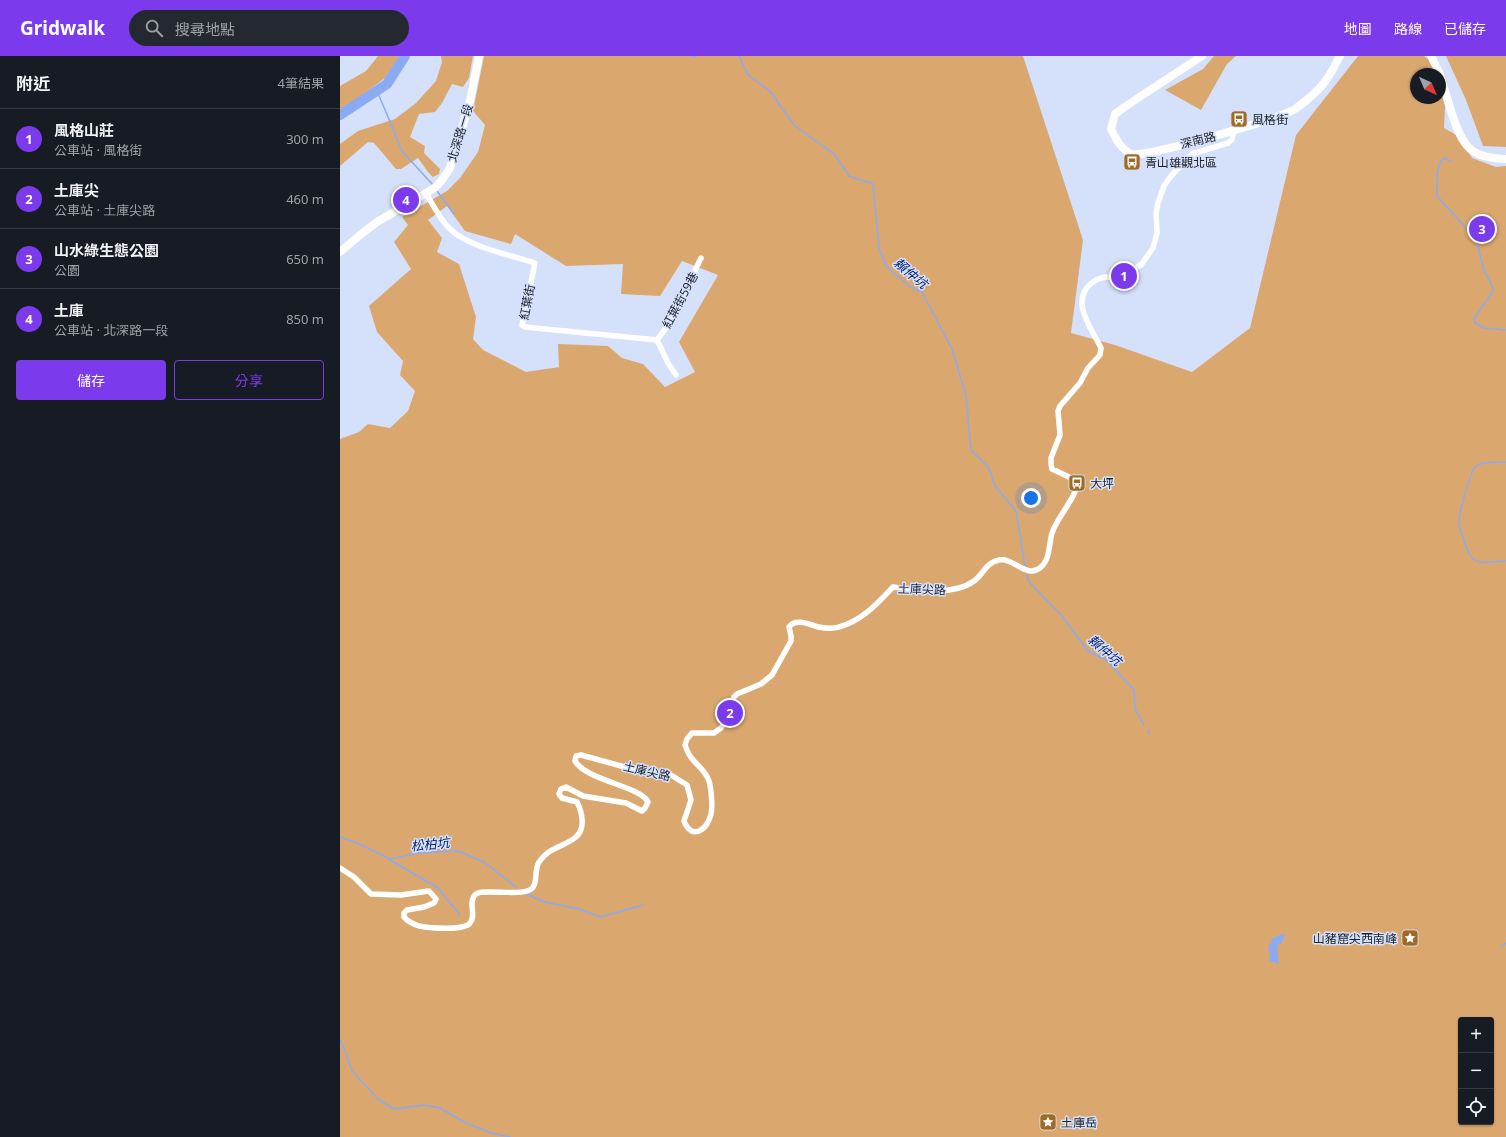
<!DOCTYPE html>
<html lang="zh-TW">
<head>
<meta charset="utf-8">
<style>
  body { margin:0; font-family:"Noto Sans","Noto Sans TC",sans-serif; background:#242831; color:#f1f3f6 }
  .controls { position:absolute; right:12px; bottom:12px; display:grid; overflow:hidden; border-radius:4px; box-shadow:0 1px 3px #0004 }
  .controls button { width:36px; height:36px; display:grid; place-items:center; padding:0; border:0; border-bottom:1px solid #363941; background:#171b24; color:#f1f3f6; font:20px sans-serif }
  .compass { position:absolute; left:1070px; top:12px; width:36px; height:36px; border-radius:50%; background:#171b24; box-shadow:0 1px 3px #0004; rotate:136deg }
  .you { position:absolute; left:691px; top:442px; width:14px; height:14px; margin:-10px; border:3px solid #fff; border-radius:50%; background:#1a73e8; box-shadow:0 0 0 6px #1a73e833 }
  .badge { display:grid; place-items:center; width:26px; height:26px; border-radius:50%; background:#7c3aed; color:#fff; font-size:13px; font-weight:700 }
  .pin { position:absolute; translate:-50% -50%; border:2px solid #fff; box-shadow:0 1px 4px #0006 }
  .list { margin:0; padding:0; list-style:none }
  h2 { display:flex; justify-content:space-between; align-items:center; height:52px; margin:0; padding:0 16px; font-size:17px }
  h2 small { font-size:13px; font-weight:400; color:#9ea1a6 }
  .list li { display:grid; grid-template-columns:26px 1fr auto; gap:12px; align-items:center; box-sizing:border-box; height:60px; padding:0 16px; border-top:1px solid #363941 }
  .list b { display:block; font-size:15px; white-space:nowrap }
  .list p { margin:0; font-size:13px; white-space:nowrap; color:#9ea1a6 }
  .list em { font-size:13px; font-style:normal; color:#9ea1a6 }
  .actions { display:flex; gap:8px; padding:12px 16px }
  .actions a { flex:1; padding:9px 0; border:1px solid #7c3aed; border-radius:4px; text-align:center; font-size:14px; color:#7c3aed }
  .actions .main { background:#7c3aed; color:#fff }
  .icon { flex:none; width:22px; height:22px; fill:none; stroke:currentColor; stroke-width:2; stroke-linecap:round; stroke-linejoin:round }
  .map { position:relative; flex:none; width:1166px; height:1081px; overflow:hidden }
  header { display:flex; align-items:center; gap:24px; box-sizing:border-box; height:56px; padding:0 20px; background:#7c3aed; color:#fff }
  header strong { font-size:19px }
  nav { display:flex; gap:22px; margin-inline-start:auto; font-size:14px }
  .search { width:280px; height:36px; background:#242831; display:flex; align-items:center; gap:10px; box-sizing:border-box; padding:0 14px; border-radius:22px; color:#9ea1a6; font-size:15px }
  main { display:flex }
  aside { flex:1; background:#171b24 }
  .map>svg:first-child { display:block }
  .green { fill:#daa86f; fill-rule:evenodd }
  .water { fill:#8aaaf4 }
  .lines { fill:none; stroke-linecap:round; stroke-linejoin:round }
  .stream { stroke:#8aaaf4; stroke-width:1.5 }
  .river { stroke:#8aaaf4; stroke-width:10 }
  .minor { stroke:#fff; stroke-width:5.5 }
  .secondary { stroke:#fff; stroke-width:8 }
  .labels { text-anchor:middle; dominant-baseline:central; stroke-width:3; stroke-linejoin:round; paint-order:stroke }
  .poi-label { font-size:12px; fill:#1d212a; stroke:#d5e1fa; text-anchor:start }
  .street-label { font-size:12px; fill:#1d212a; stroke:#d5e1fa }
  .water-label { font-size:13px; font-style:italic; fill:#0b2375; stroke:#d5e1fa }
</style>
</head>
<body>
<header>
<strong>Gridwalk</strong>
<div class="search"><svg class="icon" aria-label="search" viewBox="0 0 24 24"><circle cx="10" cy="10" r="6"/><path d="M15 15l6 6"/></svg>搜尋地點</div>
<nav><a>地圖</a><a>路線</a><a>已儲存</a></nav>
</header>
<main>
<aside>
<h2>附近<small>4筆結果</small></h2>
<ul class="list">
<li><span class="badge">1</span><div><b>風格山莊</b><p>公車站 · 風格街</p></div><em>300 m</em></li>
<li><span class="badge">2</span><div><b>土庫尖</b><p>公車站 · 土庫尖路</p></div><em>460 m</em></li>
<li><span class="badge">3</span><div><b>山水綠生態公園</b><p>公園</p></div><em>650 m</em></li>
<li><span class="badge">4</span><div><b>土庫</b><p>公車站 · 北深路一段</p></div><em>850 m</em></li>
</ul>
<div class="actions"><a class="main">儲存</a><a>分享</a></div>
</aside>
<div class="map">
<svg width="1166" height="1081" viewBox="0 0 1166 1081">
  <rect width="100%" height="100%" fill="#d5e1fa"/>
  <path class="green" d="M38,0H60L45,22L14,45L0,54V30L26,15Z
    M101,0H133L129,22L123,31L112,28L102,47L95,56L79,58L70,81L85,90L84,97L100,113L99,118L93,121L88,116L78,102L61,113H56L34,87L28,86L0,110V88L18,75L55,63L76,47L96,25L102,6Z
    M144,0H683L743,184L731,277L775,289L852,316L910,272L956,79L1018,0H1084L1093,7L1096,18H1076V42H1100V31L1105,50L1104,72L1118,80L1132,102L1156,111L1166,110V1081H0V383L19,376L28,368L50,372L68,355L75,335L60,319L63,305L37,276L29,250L71,213L54,186L68,169L62,161L107,135L120,122L138,96L145,69L133,55ZM107,150L125,175L171,188L175,178L226,210L283,208L281,238L320,240L342,205L378,219L339,286L355,316L325,331L303,308L282,302L268,290L218,288L219,311L186,316L143,294L133,283L136,261L119,208L97,196L102,182L88,164ZM1121,964H1151V1066H1121Z
    M874,0H896L887,8L861,54L825,34L863,13Z
    M1106,0H1166V91L1143,90L1126,44Z"/>
  <path class="water" d="M942,878H945L942,887L938,888L937,894L939,908L929,905L930,897L928,894L929,889L932,886L931,883Z"/>
  <g class="lines">
    <path class="stream" d="M352,0L353,1L357,0
      M399,0L408,19L430,35L454,69L495,99L509,120L533,128L539,192L546,210L570,231L582,236L612,293L626,339L631,394L649,412L655,430L676,455L685,510
      M37,35L51,68L62,95L92,128
      M1110,105L1105,102C1095,106 1097,130 1097,140L1136,183L1144,214L1153,232L1152,237L1134,262L1135,267L1144,272L1166,274
      M97,135L114,158
      M1166,406C1158,407 1143,405 1136,410C1130,415 1119,458 1119,466C1119,472 1128,499 1133,503C1141,509 1157,505 1166,505
      M687,519L689,526L721,559L748,595L766,604L794,634L795,653L804,669
      M808,674L810,678
      M0,781L17,787L50,803L78,797L118,795L144,806L176,831
      M50,804L98,832L120,859
      M186,838L205,846L239,853L260,861L303,849
      M1161,891L1166,887
      M0,984L5,994L12,1015L40,1045L55,1053L84,1049L100,1052L124,1066L151,1077L170,1081"/>
    <path class="river" d="M0,59L47,28L65,0"/>
    <path class="minor" d="M86,137C93,149 100,163 110,173C128,191 171,199 195,207L182,269L185,271L317,284
      M317,284L329,268L361,202
      M317,284L328,307L336,319
      M0,812L14,821L31,838L61,839L89,835L96,843L94,847L84,851L67,854L64,857V861C68,866 73,868 79,870C89,872 124,875 130,867C137,859 127,846 136,838C142,833 175,839 187,835C200,832 193,815 199,806C209,791 224,791 236,781C246,772 242,756 237,746L222,742L219,738L221,733L226,731L243,740L286,747L302,755L305,752L308,746C300,730 247,725 235,705L236,700L241,699L292,713L331,719L347,729L351,744L344,765C352,785 367,774 371,758C373,751 371,732 369,725C366,716 360,712 354,705C350,701 347,695 345,689L347,683L352,677H374L381,672L388,662L394,641L397,638L421,628L432,619L451,585V580L449,571C455,562 469,568 478,571C484,572 493,573 499,571C522,565 538,547 553,531C577,534 614,540 634,525C644,518 645,507 659,504C674,501 687,524 701,511C710,504 709,487 712,477C718,460 733,446 738,428L729,421L712,413L711,408V402L720,379L718,355L720,350L740,327L748,312L760,299L761,292C752,273 728,244 753,226C761,220 768,220 776,222L801,209L813,192L817,177L816,157L818,147L824,130L831,120L852,98L888,87L892,83L894,75"/>
    <path class="secondary" d="M862,0L786,50L775,58L771,73C776,83 781,94 792,98C806,102 941,62 955,53C966,45 979,35 986,24C992,17 995,8 1000,0
      M1091,0L1100,18
      M1100,19C1104,32 1108,45 1112,58C1123,91 1130,102 1166,103
      M0,196L20,179L37,166L86,137L96,131L102,124L110,112L130,45L139,0"/>
  </g>
  <defs>
    <g id="bus-square" transform="scale(0.9)"><rect x="-9" y="-9" width="18" height="18" rx="4" fill="#a06a24" stroke="#d5e1fa"/><path d="M-5-6H5V4H4V6H2V4H-2V6H-4V4H-5ZM-3.5-4V0h7V-4ZM-3.5 1.2v1.5H-2V1.2ZM2 1.2v1.5H3.5V1.2Z" fill="#fff"/></g>
    <g id="sight-square" transform="scale(0.9)"><rect x="-9" y="-9" width="18" height="18" rx="4" fill="#a06a24" stroke="#d5e1fa"/><path d="M0-6L1.8-2.2L6-1.7L2.9 1.2L3.7 5.4L0 3.3L-3.7 5.4L-2.9 1.2L-6-1.7L-1.8-2.2Z" fill="#fff"/></g>
  </defs>
  <g fill-rule="evenodd">
    <use href="#bus-square" x="899" y="63"/>
    <use href="#bus-square" x="792" y="106"/>
    <use href="#bus-square" x="737" y="427"/>
    <use href="#sight-square" x="1070" y="882"/>
    <use href="#sight-square" x="708" y="1066"/>
  </g>
  <g class="labels">
    <g class="poi-label">
      <text x="912" y="63">風格街</text>
      <text x="805" y="106">青山雄觀北區</text>
      <text x="750" y="427">大坪</text>
      <text x="1057" y="882" text-anchor="end">山豬窟尖西南峰</text>
      <text x="721" y="1066">土庫岳</text>
    </g>
    <g class="street-label">
      <text transform="translate(120 77) rotate(-73)">北深路一段</text>
      <text transform="translate(858 84) rotate(-14)">深南路</text>
      <text transform="translate(340 244) rotate(-62)">紅葉街59巷</text>
      <text transform="translate(187 246) rotate(-79)">紅葉街</text>
      <text transform="translate(582 533) rotate(2)">土庫尖路</text>
      <text transform="translate(307 715) rotate(13)">土庫尖路</text>
    </g>
    <g class="water-label">
      <text transform="translate(571 217) rotate(40)">賴仲坑</text>
      <text transform="translate(765 594) rotate(41)">賴仲坑</text>
      <text transform="translate(90 788) rotate(-6)">松柏坑</text>
    </g>
  </g>
</svg>
<div class="controls">
<button>+</button>
<button>−</button>
<button><svg class="icon" aria-label="locate" viewBox="0 0 24 24"><circle cx="12" cy="12" r="6"/><path d="M12 2v4M12 18v4M2 12h4M18 12h4"/></svg></button>
</div>
<svg class="compass" viewBox="-18 -18 36 36"><path d="M0-13l5 13h-10z" fill="#e53935"/><path d="M0 13l5-13h-10z" fill="#9ea1a6"/></svg>
<div class="you"></div>
<div class="pin badge" style="left:784px;top:220px">1</div>
<div class="pin badge" style="left:390px;top:657px">2</div>
<div class="pin badge" style="left:1142px;top:173px">3</div>
<div class="pin badge" style="left:66px;top:144px">4</div>
</div>
</main>
</body>
</html>
